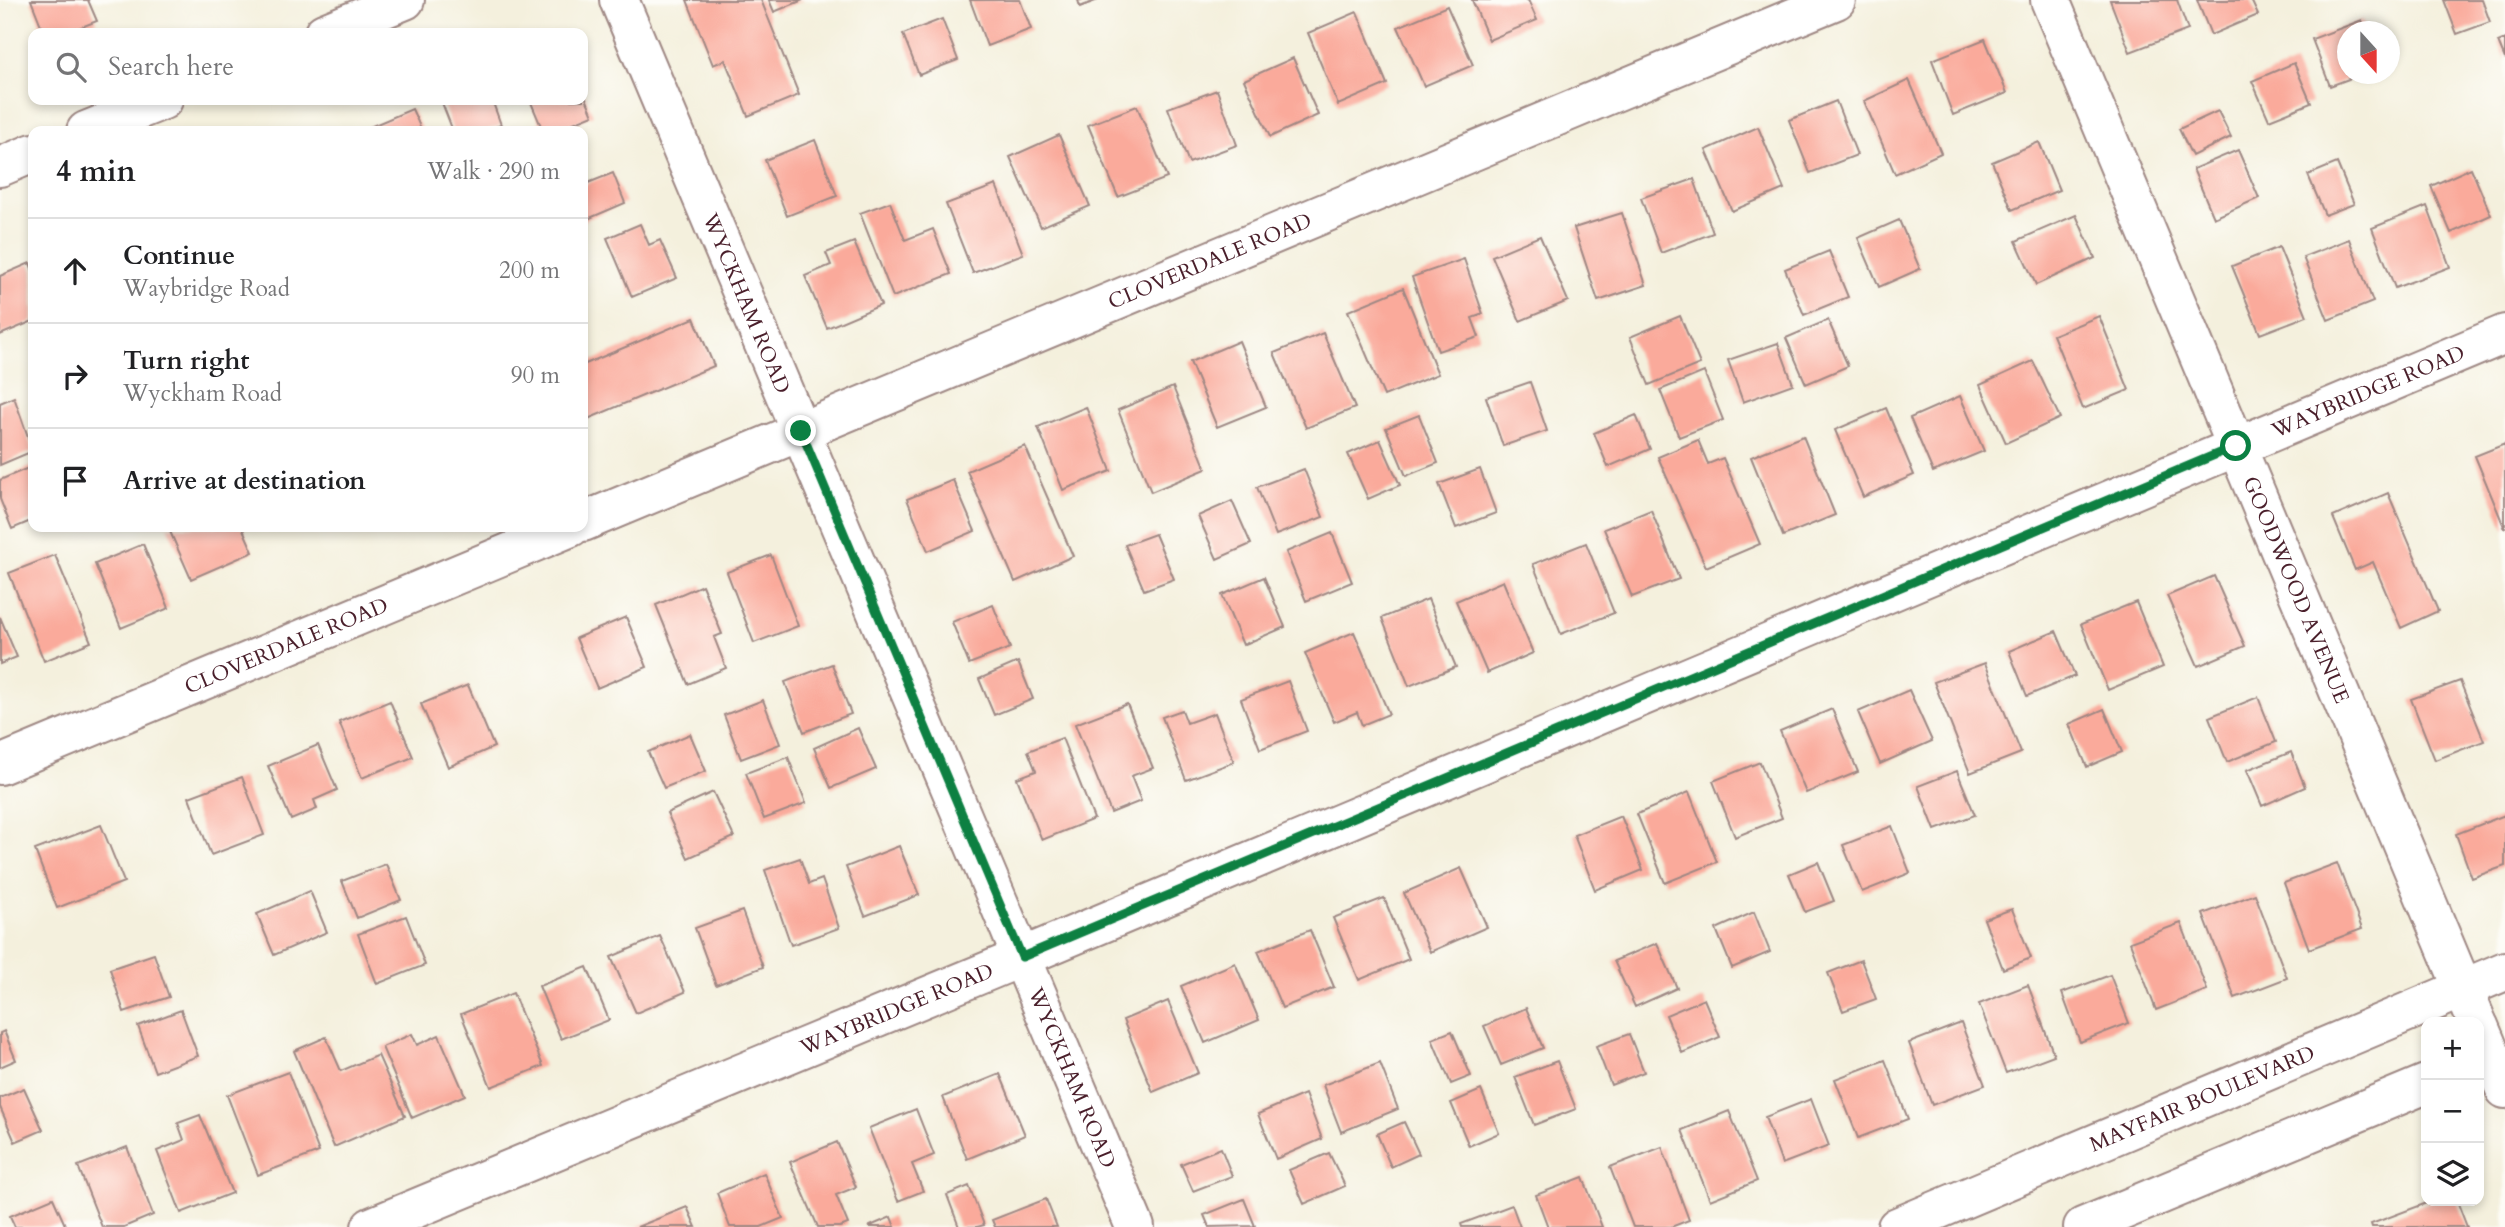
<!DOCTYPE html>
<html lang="en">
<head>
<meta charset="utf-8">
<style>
  body { margin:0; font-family:Cardo,serif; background:#f2f2f2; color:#202124 }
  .controls { position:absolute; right:21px; bottom:21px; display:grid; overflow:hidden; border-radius:14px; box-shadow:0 4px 10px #0003 }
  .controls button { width:63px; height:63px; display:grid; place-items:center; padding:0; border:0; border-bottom:2px solid #e0e0e0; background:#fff; color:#202124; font:35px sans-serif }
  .compass { position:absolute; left:2337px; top:21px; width:63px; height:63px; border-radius:50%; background:#fff; box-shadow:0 4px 10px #0003; rotate:159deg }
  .stop { position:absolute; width:21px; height:21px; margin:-16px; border:5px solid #0b8043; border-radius:50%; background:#fff }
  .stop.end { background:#0b8043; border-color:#fff; box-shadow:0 2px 7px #0008 }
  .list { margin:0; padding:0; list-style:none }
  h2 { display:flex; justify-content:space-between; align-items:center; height:91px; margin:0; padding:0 28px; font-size:30px }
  h2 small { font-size:23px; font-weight:400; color:#757577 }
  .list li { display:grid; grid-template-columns:46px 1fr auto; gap:21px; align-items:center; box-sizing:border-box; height:105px; padding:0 28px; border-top:2px solid #e0e0e0 }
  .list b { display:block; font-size:26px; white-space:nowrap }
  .list p { margin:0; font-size:23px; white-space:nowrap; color:#757577 }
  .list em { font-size:23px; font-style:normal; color:#757577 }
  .icon { flex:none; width:38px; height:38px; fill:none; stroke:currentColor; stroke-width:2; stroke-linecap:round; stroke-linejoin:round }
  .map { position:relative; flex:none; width:2505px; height:1227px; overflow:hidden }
  .search { position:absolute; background:#fff; box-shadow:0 4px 10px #0003; left:28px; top:28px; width:560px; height:77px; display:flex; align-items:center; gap:18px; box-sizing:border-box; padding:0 24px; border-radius:14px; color:#757577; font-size:26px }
  .panel { position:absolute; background:#fff; box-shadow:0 4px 10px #0003; left:28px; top:126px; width:560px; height:406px; border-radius:14px }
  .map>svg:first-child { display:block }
  .building { fill:#faaa9b }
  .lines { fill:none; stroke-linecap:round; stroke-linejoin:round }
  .minor-casing { stroke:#9f8884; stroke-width:42 }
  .minor { stroke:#fff; stroke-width:38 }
  .route { stroke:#0b8043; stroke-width:9 }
  .labels { text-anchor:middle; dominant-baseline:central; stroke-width:5; stroke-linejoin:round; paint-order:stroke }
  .street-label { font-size:21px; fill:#4a1f2b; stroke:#fdfcf7 }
</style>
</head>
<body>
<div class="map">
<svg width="2505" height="1227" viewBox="0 0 2505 1227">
  <rect width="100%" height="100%" fill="#fdfcf7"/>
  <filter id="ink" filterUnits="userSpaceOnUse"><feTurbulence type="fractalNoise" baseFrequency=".0143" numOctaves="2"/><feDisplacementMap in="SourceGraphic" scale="14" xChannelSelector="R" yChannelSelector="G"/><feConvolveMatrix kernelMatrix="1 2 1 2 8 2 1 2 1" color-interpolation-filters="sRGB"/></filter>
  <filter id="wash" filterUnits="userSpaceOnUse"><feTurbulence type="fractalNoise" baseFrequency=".00686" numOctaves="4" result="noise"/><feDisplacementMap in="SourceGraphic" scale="28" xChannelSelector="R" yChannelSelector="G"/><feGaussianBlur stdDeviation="1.57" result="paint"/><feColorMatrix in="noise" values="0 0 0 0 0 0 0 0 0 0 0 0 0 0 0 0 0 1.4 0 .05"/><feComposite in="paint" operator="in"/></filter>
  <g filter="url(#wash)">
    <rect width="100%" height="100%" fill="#f4f0dd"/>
    <g id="blocks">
      <path class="building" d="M31,0H88L97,21L66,33H44Z
        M687,0H761L799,95L748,116L725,60L713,65Z
        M769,0H803L774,12Z
        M970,0H1020L1031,29L987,46Z
        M1078,0H1098L1080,7Z
        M1472,0H1528L1537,20L1489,40Z
        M2110,0H2177L2188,30L2130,52Z
        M2197,0H2251L2258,15L2211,35Z
        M2444,0H2482L2490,22L2457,34Z
        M1447,6L1473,65L1424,86L1398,27Z
        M1357,12L1387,84L1338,105L1308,33Z
        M942,19L958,60L919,75L903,34Z
        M2362,20L2366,32H2348V74H2362L2330,86L2312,39Z
        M1985,39L2007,93L1953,115L1932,60Z
        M2505,39V59L2498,42Z
        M1293,58L1318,115L1270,137L1244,80Z
        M2294,63L2311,103L2269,120L2252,81Z
        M1909,80L1941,153L1895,174L1864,101Z
        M1217,90L1237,145L1189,163L1168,108Z
        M583,91L593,115L554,131H543L530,100H583Z
        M441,100H492L501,125L485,131H453Z
        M1836,101L1857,155L1810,173L1789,120Z
        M1137,106L1167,178L1118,197L1088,125Z
        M412,109L422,131H366L365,129Z
        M2218,111L2231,137L2192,156L2179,129Z
        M1758,127L1784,189L1732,211L1706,150Z
        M1059,135L1090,206L1041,227L1010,157Z
        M815,140L837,196L787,216L765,160Z
        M2039,142L2059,190L2012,210L1992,162Z
        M2238,150L2259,198L2214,218L2193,169Z
        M2337,163L2354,204L2325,215L2308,175Z
        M2471,168L2491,215L2451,233L2431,186Z
        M613,173L625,203L583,221V185Z
        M1694,179L1713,233L1661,253L1641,198Z
        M996,185L1023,254L973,273L946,204Z
        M890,202L905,240L933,229L951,274L893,297L860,213Z
        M2427,206L2450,267L2395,288L2372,228Z
        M1622,213L1646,285L1598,301L1574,228Z
        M2076,215L2095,258L2036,285L2016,241Z
        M1899,220L1920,269L1879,287L1858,238Z
        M640,224L649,245L660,240L677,278L632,297L607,238Z
        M1540,236L1568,301L1520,321L1492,256Z
        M2349,239L2373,302L2328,320L2303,257Z
        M854,242L881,305L827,328L805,276L831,265L826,253Z
        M2279,247L2307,316L2260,334L2232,266Z
        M1829,251L1848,297L1804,315L1785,269Z
        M1464,259L1483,314L1472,318L1479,337L1438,351L1412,277Z
        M30,263L33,271V321L0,335V276Z
        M1403,288L1438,374L1384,396L1348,311Z
        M1680,316L1700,364L1649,385L1630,337Z
        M2099,316L2129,390L2083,409L2053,335Z
        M694,318L714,366L583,421V365Z
        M1828,320L1848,366L1806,384L1786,338Z
        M1323,333L1355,408L1306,428L1274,353Z
        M1239,341L1266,407L1217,427L1190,362Z
        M1778,343L1793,384L1743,402L1728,360Z
        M2033,361L2060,418L2006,443L1980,385Z
        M1704,372L1723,420L1679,437L1660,390Z
        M1530,382L1547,431L1503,446L1486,397Z
        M1173,387L1206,469L1151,492L1118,410Z
        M1960,396L1984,451L1933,472L1910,418Z
        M14,397L33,451L0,465V403Z
        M1086,407L1111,471L1063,490L1038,427Z
        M1886,408L1914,475L1863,497L1835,430Z
        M1419,415L1438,463L1406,476L1386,428Z
        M1636,415L1650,449L1608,467L1594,433Z
        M1803,436L1835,515L1783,536L1751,457Z
        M1380,440L1400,485L1368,499L1348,454Z
        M1698,440L1708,464L1723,458L1760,544L1706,567L1658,457Z
        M2505,444V529L2475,456Z
        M1025,446L1073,556L1015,582L967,471Z
        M33,466V520L12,529L0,499V480Z
        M1304,469L1323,517L1276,535L1257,487Z
        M1480,469L1496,513L1456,528L1439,484Z
        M953,480L975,531L928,551L907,499Z
        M2388,493L2438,611L2401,628L2373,562L2355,570L2333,517Z
        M1232,501L1251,544L1217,559L1198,516Z
        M1651,510L1679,579L1632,597L1604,529Z
        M168,527H242L253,552L191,579Z
        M1332,533L1352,582L1306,601L1286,552Z
        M1155,534L1174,579L1144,590L1125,545Z
        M1586,543L1614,613L1561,634L1533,564Z
        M143,544L169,608L121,628L95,564Z
        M55,555L91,642L44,661L9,573Z
        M771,555L798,626L754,643L727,572Z
        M2214,576L2245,646L2198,666L2167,596Z
        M1264,577L1285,627L1243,645L1222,595Z
        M1503,581L1533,653L1487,673L1456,601Z
        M702,585L722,634L714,637L726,668L688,684L656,605Z
        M1428,599L1456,667L1409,686L1382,618Z
        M2136,602L2163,667L2108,690L2081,624Z
        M993,605L1010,648L969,664L952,622Z
        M0,617L17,657L0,664Z
        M626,617L647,667L597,688L576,638Z
        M2056,631L2075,676L2027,696L2009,651Z
        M1354,632L1389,714L1362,725L1357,712L1334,722L1305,653Z
        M1018,662L1033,699L994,715L979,679Z
        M1985,663L2021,753L1970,773L1934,682Z
        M832,664L851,714L804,732L785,682Z
        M1288,681L1307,731L1260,749L1241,699Z
        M2460,681L2484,741L2435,760L2411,699Z
        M468,685L494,747L448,767L421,704Z
        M1909,690L1932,741L1880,764L1858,712Z
        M2258,697L2276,742L2227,762L2209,717Z
        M763,700L780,744L741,759L724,715Z
        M390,701L413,757L362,778L339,722Z
        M1127,704L1153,768L1131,776L1141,801L1111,813L1075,724Z
        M1832,709L1858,772L1806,793L1780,731Z
        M2104,709L2122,752L2087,767L2069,724Z
        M1182,710L1187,723L1215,713L1234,762L1186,780L1162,717Z
        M858,728L876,769L831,788L814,748Z
        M690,734L706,771L664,788L648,752Z
        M1062,738L1094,819L1042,840L1017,778L1036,771L1028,751Z
        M318,745L337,790L314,800L317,809L291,820L268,766Z
        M2291,752L2305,787L2262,806L2247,770Z
        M788,757L806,803L764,819L746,773Z
        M1760,762L1782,818L1735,837L1713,781Z
        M1957,771L1975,815L1935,830L1918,786Z
        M242,777L264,835L211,855L189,797Z
        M713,792L734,837L688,858L667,813Z
        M1689,792L1717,862L1665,883L1637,814Z
        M2505,815V866L2472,878L2456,834Z
        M1621,816L1643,870L1595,890L1574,835Z
        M101,825L124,882L57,908L35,850Z
        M1892,826L1910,873L1862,892L1843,845Z
        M899,846L919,895L865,916L846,867Z
        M800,858L809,884L822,879L839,928L791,945L765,870Z
        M1818,862L1834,901L1805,912L1789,874Z
        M2337,863L2362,929L2309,949L2284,883Z
        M386,864L401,900L357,918L342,881Z
        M1461,868L1487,927L1430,952L1404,893Z
        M310,891L327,932L274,955L257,914Z
        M2255,894L2287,978L2235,998L2203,914Z
        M1384,898L1409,959L1359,980L1333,918Z
        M2012,909L2031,958L2003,969L1984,919Z
        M742,911L763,967L716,985L695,928Z
        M1754,912L1770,952L1732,968L1716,929Z
        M406,916L425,965L377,984L358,934Z
        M2181,923L2207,990L2156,1010L2130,942Z
        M1310,930L1334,987L1282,1008L1258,951Z
        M660,936L685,992L636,1013L611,957Z
        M1657,943L1677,988L1635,1007L1614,961Z
        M154,954L169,997L124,1012L110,969Z
        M1861,960L1876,999L1843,1011L1828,973Z
        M1235,963L1259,1020L1205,1043L1181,986Z
        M587,967L609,1020L561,1039L539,986Z
        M2110,975L2129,1023L2080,1042L2062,993Z
        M2028,985L2054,1055L2006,1073L1979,1004Z
        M513,993L543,1066L491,1087L461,1014Z
        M1704,999L1720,1037L1682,1053L1666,1015Z
        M1168,1001L1198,1073L1153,1092L1123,1020Z
        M1526,1008L1543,1048L1501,1065L1484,1026Z
        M181,1010L198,1056L155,1072L138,1026Z
        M1961,1023L1985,1085L1932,1105L1909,1043Z
        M4,1031L16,1060L0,1067V1033Z
        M1452,1031L1471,1076L1451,1084L1432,1039Z
        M412,1034L417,1045L439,1035L465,1095L412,1118L382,1047Z
        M1629,1034L1644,1072L1611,1085L1596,1046Z
        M326,1037L341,1071L378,1055L405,1116L334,1147L294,1051Z
        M1885,1060L1908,1119L1858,1138L1835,1079Z
        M1557,1061L1576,1109L1534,1125L1515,1077Z
        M1380,1063L1398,1109L1341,1132L1323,1085Z
        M288,1072L319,1152L258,1175L227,1095Z
        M1000,1074L1025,1135L967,1159L943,1097Z
        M24,1088L43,1130L15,1142L0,1107V1098Z
        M1481,1090L1499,1133L1469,1146L1451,1103Z
        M1305,1094L1322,1139L1276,1159L1258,1114Z
        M1811,1099L1829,1146L1782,1164L1765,1117Z
        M916,1109L934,1155L912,1164L923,1191L898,1201L869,1128Z
        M1729,1111L1757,1181L1710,1200L1682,1130Z
        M200,1115L232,1193L181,1213L157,1151L184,1140L178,1123Z
        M1404,1122L1419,1154L1391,1167L1377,1134Z
        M837,1142L856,1187L836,1195L848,1224L840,1227H818L790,1162Z
        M127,1147L153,1215L124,1227H102L78,1166Z
        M1662,1147L1689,1220L1671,1227H1633L1610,1167Z
        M1221,1148L1232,1176L1193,1191L1181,1164Z
        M1329,1153L1345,1186L1304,1204L1289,1170Z
        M764,1173L783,1218L761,1227H730L717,1193Z
        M1583,1177L1602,1227H1548L1536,1195Z
        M969,1186L984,1225L977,1227H959L947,1195Z
        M53,1198L66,1227H15L10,1216Z
        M1046,1199L1057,1227H995L992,1220Z
        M1244,1199L1255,1226L1209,1227L1204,1215Z
        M2432,1201H2457L2467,1227H2372L2371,1224Z
        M1512,1205L1520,1227H1462L1461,1224Z
        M687,1207L696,1227H637Z
        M891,1217L895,1227H868Z"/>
    </g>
  </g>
  <g filter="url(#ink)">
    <use href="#blocks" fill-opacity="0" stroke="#9f8884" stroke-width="2"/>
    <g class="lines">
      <g class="minor-casing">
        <g id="minor">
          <path id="s1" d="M619,0L1135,1227"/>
          <path id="s2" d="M2050,0L2477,1022"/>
          <path d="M324,33L405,0"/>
          <path d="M86,131L163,100"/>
          <path d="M0,167L33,153"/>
          <path id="s3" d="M583,522L1836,0"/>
          <path id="s4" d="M0,765L571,527"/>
          <path d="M2479,1026L2505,1089"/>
          <path id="s5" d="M371,1227L1022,957L2505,334"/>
          <path id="s6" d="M1897,1227L2505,971"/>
          <path d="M2083,1227L2426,1084"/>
        </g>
      </g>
      <use href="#minor" class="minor"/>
    </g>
  </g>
  <g class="lines" filter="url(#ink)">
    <path class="route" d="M801,431L1022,957L2236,446"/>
  </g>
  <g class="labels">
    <g class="street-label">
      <text stroke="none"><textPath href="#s3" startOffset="679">CLOVERDALE ROAD</textPath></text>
      <text stroke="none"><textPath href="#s1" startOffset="329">WYCKHAM ROAD</textPath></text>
      <text stroke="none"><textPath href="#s5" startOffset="2165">WAYBRIDGE ROAD</textPath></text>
      <text stroke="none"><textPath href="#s2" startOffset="639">GOODWOOD AVENUE</textPath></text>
      <text stroke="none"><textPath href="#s4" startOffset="310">CLOVERDALE ROAD</textPath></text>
      <text stroke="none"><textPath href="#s5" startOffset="569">WAYBRIDGE ROAD</textPath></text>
      <text stroke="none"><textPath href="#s1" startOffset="1169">WYCKHAM ROAD</textPath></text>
      <text stroke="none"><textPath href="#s6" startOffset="331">MAYFAIR BOULEVARD</textPath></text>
    </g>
  </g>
</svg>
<div class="controls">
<button>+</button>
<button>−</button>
<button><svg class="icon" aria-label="layers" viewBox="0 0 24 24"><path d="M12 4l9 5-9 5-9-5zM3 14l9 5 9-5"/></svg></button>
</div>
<svg class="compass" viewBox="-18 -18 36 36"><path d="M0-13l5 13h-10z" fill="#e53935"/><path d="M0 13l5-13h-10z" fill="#757577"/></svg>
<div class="stop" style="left:2236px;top:446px"></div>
<div class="stop end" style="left:801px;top:431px"></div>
<div class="search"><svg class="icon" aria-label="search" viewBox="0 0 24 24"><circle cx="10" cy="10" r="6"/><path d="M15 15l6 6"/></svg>Search here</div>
<section class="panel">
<h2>4 min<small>Walk · 290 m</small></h2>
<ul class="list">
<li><svg class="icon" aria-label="ahead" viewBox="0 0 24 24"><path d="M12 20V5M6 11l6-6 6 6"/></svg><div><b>Continue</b><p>Waybridge Road</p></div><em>200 m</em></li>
<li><svg class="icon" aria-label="right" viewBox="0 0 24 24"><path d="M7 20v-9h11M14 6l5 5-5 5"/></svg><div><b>Turn right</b><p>Wyckham Road</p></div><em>90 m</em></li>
<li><svg class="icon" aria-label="arrive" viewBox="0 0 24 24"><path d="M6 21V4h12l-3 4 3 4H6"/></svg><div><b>Arrive at destination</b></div></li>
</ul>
</section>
</div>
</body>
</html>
